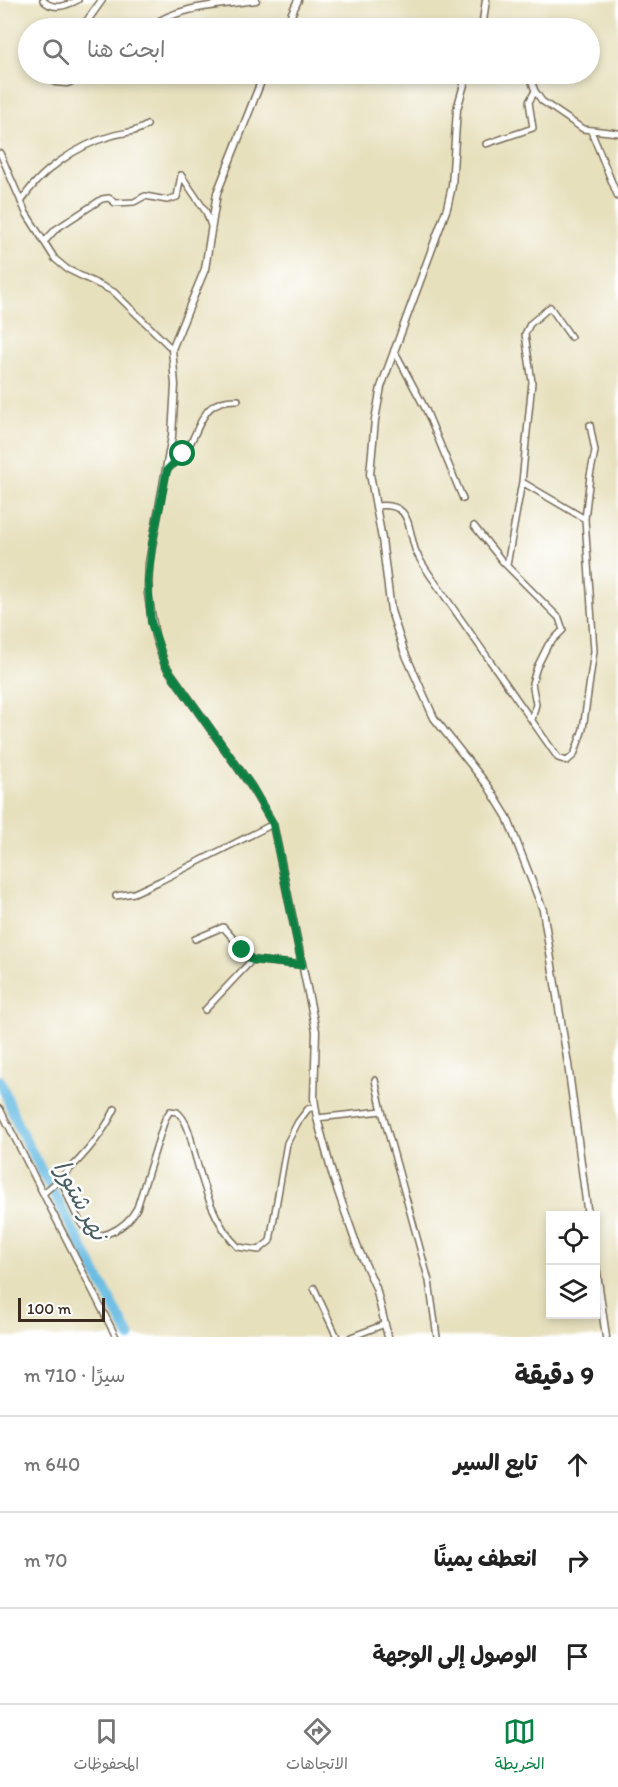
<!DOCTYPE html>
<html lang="ar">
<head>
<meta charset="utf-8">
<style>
  body { margin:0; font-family:Itim,"Playpen Sans Arabic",sans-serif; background:#f2f2f2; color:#222; direction:rtl }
  .controls { position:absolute; right:18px; bottom:18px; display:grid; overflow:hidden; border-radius:0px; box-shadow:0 3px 9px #0003 }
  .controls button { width:54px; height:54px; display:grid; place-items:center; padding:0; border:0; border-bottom:2px solid #e0e0e0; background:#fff; color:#222; font:30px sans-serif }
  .scale { position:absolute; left:18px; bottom:15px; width:87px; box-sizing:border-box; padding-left:6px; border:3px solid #3b2a1e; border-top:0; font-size:16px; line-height:21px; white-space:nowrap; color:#3b2a1e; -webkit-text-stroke:4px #fff; paint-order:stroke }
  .stop { position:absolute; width:18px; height:18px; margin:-14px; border:4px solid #0b8043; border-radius:50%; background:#fff }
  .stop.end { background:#0b8043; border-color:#fff; box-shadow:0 2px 6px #0008 }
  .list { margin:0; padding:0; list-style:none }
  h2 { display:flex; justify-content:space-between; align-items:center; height:78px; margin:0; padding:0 24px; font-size:26px }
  h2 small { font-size:20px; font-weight:400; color:#767676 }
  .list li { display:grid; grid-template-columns:39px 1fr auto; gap:18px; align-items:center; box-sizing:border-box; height:96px; padding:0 24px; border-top:2px solid #e0e0e0 }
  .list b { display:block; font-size:22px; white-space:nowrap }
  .list em { font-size:20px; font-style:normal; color:#767676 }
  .icon { flex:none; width:33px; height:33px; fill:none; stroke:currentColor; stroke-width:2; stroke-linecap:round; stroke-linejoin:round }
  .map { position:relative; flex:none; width:618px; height:1337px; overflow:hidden; direction:ltr }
  .search { position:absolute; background:#fff; box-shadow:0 3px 9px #0003; left:18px; right:18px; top:18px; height:66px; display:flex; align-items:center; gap:15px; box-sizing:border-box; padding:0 21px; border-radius:33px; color:#767676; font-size:22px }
  .sheet { height:366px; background:#fff }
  nav { display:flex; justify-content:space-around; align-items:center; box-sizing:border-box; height:84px; border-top:2px solid #e0e0e0; background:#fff; font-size:16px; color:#767676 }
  nav a { display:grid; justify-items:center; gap:3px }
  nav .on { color:#0b8043 }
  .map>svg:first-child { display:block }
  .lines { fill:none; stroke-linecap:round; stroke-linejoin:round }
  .river { stroke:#67bce3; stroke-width:10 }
  .minor-casing { stroke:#776a56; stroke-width:8 }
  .tertiary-casing { stroke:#776a56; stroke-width:9 }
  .minor { stroke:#fff; stroke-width:5 }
  .tertiary { stroke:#fff; stroke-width:6 }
  .route { stroke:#0b8043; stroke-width:8 }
  .labels { text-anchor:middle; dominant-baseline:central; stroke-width:5; stroke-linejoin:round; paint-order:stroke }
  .water-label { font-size:24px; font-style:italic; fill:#4a5d63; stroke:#fff }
</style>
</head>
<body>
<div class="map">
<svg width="618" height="1337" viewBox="0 0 618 1337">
  <rect width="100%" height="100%" fill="#fff"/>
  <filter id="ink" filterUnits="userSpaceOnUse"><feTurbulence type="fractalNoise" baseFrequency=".0167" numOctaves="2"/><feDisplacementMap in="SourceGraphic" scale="12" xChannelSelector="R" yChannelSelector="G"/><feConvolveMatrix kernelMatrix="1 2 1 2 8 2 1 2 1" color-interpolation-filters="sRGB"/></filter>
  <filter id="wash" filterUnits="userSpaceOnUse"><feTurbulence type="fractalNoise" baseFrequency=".008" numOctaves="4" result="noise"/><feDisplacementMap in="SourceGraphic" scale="24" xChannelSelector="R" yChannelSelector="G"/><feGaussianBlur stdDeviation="1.35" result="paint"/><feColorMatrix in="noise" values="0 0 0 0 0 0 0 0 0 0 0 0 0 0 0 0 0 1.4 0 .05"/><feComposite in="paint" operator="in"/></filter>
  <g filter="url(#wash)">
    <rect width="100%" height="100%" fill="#e7e0bd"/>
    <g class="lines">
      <path class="river" d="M0,1080L19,1128L130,1337"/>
    </g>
  </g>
  <g filter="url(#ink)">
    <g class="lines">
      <g class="minor-casing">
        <path id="minor" d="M43,0C53,11 66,6 78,0
          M484,22L492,28
          M529,74L535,91L542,101L583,129L618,133
          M591,131L618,197
          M486,144L533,128L529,102L535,91
          M0,153L26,213L55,259L67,269L114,292L172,349
          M21,202C38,172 78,145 111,136C124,132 136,133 147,125
          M44,242L56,229L102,199L109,198L115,203L134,202L145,196L167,200L177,197L181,175L206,212L211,226
          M571,337L550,307L530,324L525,334L532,382L522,482L585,519
          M394,350L426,410L463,499
          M167,470C174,463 181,457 187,449C203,424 201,399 238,400
          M376,506C411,502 407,524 415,549C419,560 426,569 432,578L558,758L567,761L574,755L583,729L594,651L585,519L590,476L595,451L590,425
          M474,526L503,562L559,618L563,630L548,645L537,667L532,683L536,704L532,720
          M507,565L522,482
          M116,896L134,893L160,881L273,824
          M195,939L223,927L252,960
          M205,1010L252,960L302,965
          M0,1109L116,1337
          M382,1111L429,1281L437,1337
          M317,1118L382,1111L375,1080
          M61,1180C71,1198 80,1246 109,1233C122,1228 131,1219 137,1208L165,1119L170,1111L177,1112C190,1123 191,1143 196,1159C204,1188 215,1225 238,1247L259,1250L270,1241L287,1143L298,1122L308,1109L315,1107
          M45,1192C71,1170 100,1140 115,1109
          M314,1288L337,1337
          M351,1337L385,1324"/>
      </g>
      <g class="tertiary-casing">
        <path id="tertiary" d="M82,28L102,0
          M149,28C176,6 222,5 256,0
          M285,28L298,0
          M482,28L486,0
          M54,74L55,82L67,83L90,74
          M264,74L217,193L205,269L172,349L175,385L172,436L149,563L148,594L155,636L165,665L251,786L273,824L316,1031L314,1098L317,1118L333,1177L357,1246L376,1288L388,1337
          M467,74L457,109L452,186L447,208L381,387L375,420L370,474L382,539L391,611L404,651L434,718L488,786L507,817L543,910L568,1064L588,1216
          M596,1266L606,1337"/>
      </g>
      <use href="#minor" class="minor"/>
      <use href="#tertiary" class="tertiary"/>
    </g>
  </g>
  <g class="lines" filter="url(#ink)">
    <path class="route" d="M183,454L167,470L152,545L148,581L151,622L165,665L251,786L273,824L302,965L252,960L242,950"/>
  </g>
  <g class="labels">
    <g class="water-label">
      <text transform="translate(81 1200) rotate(62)">نهر شتورا</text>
    </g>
  </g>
</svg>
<div class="controls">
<button><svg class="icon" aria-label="locate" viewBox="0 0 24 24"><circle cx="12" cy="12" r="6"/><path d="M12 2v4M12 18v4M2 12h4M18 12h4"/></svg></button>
<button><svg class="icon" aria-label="layers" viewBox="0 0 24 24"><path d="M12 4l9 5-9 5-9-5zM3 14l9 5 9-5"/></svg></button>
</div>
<div class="scale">100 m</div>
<div class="stop" style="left:183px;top:454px"></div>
<div class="stop end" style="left:242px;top:950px"></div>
<div class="search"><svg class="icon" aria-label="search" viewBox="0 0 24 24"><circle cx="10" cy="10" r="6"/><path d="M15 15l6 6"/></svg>ابحث هنا</div>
</div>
<section class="sheet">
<h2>9 دقيقة<small>سيرًا · 710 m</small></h2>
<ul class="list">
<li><svg class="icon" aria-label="ahead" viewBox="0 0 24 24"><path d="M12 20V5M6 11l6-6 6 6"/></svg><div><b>تابع السير</b></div><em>640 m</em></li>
<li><svg class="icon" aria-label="right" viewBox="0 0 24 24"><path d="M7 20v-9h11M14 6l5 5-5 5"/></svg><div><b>انعطف يمينًا</b></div><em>70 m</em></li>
<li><svg class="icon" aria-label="arrive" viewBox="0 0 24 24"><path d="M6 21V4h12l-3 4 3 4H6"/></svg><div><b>الوصول إلى الوجهة</b></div></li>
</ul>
</section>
<nav>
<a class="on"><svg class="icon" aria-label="map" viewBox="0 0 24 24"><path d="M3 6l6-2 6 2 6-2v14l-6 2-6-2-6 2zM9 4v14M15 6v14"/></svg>الخريطة</a>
<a><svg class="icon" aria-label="directions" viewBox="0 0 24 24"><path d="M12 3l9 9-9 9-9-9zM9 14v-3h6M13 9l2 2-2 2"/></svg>الاتجاهات</a>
<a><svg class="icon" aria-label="saved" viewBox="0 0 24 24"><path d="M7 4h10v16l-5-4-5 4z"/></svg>المحفوظات</a>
</nav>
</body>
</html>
